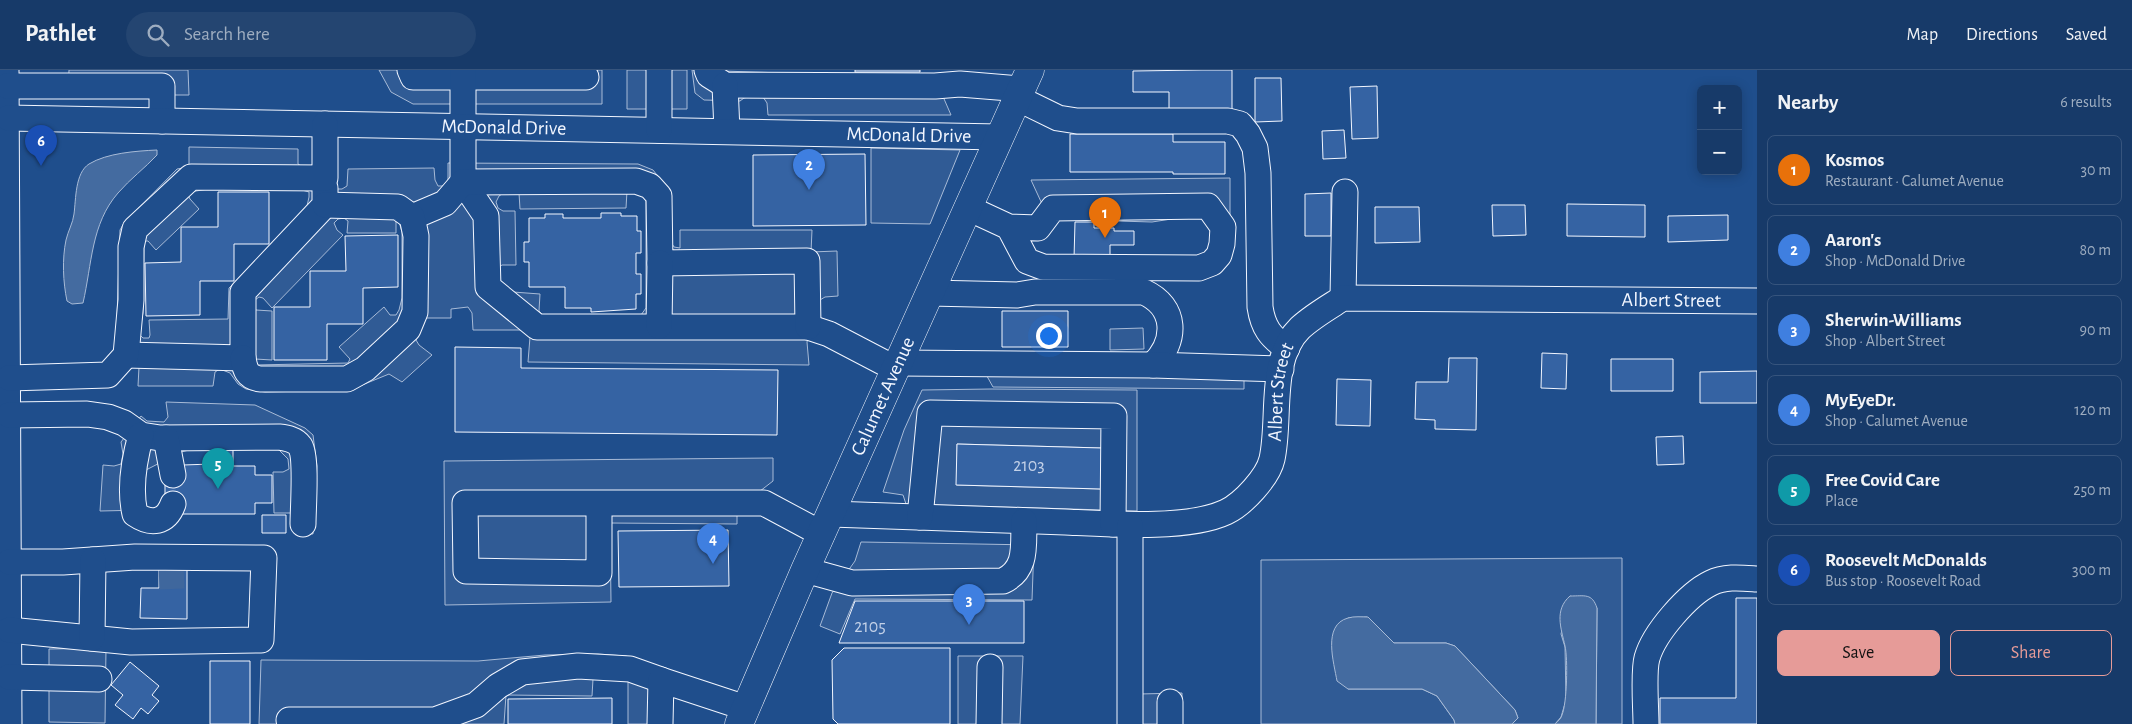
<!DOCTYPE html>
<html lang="en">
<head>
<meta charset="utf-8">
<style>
  body { margin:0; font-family:"Alegreya Sans",sans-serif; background:#244571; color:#f1f3f6 }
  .controls { position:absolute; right:15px; top:15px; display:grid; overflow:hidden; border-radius:8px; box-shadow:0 2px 12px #0003 }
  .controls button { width:45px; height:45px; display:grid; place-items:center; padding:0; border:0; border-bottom:1px solid #36547d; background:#173a69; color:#f1f3f6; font:25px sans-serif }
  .you { position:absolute; left:1048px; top:265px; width:18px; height:18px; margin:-12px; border:4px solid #fff; border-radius:50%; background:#1a73e8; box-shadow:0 0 0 8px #1a73e833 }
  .badge { display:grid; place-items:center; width:32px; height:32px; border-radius:50%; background:#e69b98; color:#fff; font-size:16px; font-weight:700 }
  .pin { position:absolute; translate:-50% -41px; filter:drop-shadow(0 1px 2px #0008) }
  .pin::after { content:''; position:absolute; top:26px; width:18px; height:15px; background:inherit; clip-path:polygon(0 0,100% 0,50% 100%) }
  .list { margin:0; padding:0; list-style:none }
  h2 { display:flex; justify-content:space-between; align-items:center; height:65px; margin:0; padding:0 20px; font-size:21px }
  h2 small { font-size:16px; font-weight:400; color:#9eadc0 }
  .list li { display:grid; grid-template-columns:32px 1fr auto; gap:15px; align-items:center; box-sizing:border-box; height:70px; margin:0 10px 10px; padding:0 10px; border:1px solid #36547d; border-radius:8px }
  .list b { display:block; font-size:19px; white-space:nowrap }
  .list p { margin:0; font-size:16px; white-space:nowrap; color:#9eadc0 }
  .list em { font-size:16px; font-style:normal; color:#9eadc0 }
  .actions { display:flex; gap:10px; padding:15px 20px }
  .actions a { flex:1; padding:11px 0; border:1px solid #e69b98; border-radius:8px; text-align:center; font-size:18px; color:#e69b98 }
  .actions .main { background:#e69b98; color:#111 }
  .icon { flex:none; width:28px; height:28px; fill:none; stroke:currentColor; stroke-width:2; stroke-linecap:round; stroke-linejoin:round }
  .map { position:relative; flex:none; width:1757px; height:654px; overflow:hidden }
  header { display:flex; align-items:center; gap:30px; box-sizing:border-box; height:70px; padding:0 25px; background:#173a69; border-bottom:1px solid #36547d }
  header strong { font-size:24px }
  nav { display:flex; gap:28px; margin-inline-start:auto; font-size:18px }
  .search { width:350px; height:45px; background:#244571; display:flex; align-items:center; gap:12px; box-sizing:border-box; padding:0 18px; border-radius:28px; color:#9eadc0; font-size:19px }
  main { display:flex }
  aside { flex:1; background:#173a69 }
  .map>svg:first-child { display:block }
  .built { fill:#305b95; stroke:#a8bbd7; fill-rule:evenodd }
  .water { fill:#446ba0; stroke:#a8bbd7 }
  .building { fill:#3563a3; stroke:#f2f6ff }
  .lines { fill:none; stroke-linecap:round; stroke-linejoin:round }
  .minor-tunnel { stroke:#3f679d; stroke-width:25; stroke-dasharray:25 12; stroke-linecap:butt }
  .minor-casing { stroke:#f2f6ff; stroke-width:27 }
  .major-casing { stroke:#f2f6ff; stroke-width:29 }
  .minor { stroke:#1f4e8c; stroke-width:25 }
  .major { stroke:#1f4e8c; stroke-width:28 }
  .labels { text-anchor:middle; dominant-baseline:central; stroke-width:4; stroke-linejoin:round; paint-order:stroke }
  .number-label { font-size:18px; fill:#c3d1e8 }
  .street-label { font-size:20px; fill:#f2f6ff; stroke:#1f4e8c }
</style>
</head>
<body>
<header>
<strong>Pathlet</strong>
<div class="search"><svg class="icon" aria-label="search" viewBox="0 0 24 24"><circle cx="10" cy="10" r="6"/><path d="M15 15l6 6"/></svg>Search here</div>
<nav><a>Map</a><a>Directions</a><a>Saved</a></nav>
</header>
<main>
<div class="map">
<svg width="1757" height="654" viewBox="0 0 1757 654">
  <rect width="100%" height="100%" fill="#1f4e8c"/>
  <path class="built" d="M69,0H188L189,25H68Z
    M379,0H602V34H413L391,22Z
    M627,0H687V39H627Z
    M692,0L935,8L951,45H768L767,33L763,27L753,26L744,28L740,31L704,30L695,23Z
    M189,77L298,79V94L337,119H342L347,116L348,99L434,98L435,110L438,116H444L448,111V93L638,94L653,100L664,114L671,172L674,177L680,178V160H812L811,182L837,181L838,226L825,227L820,230L807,272L809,295L528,292L530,267L526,260H473L472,243L468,237L451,239V248H426L416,270L419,275L432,285L402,312L389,304L350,320L265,322L246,319L238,314L230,303L220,299L215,302L213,316H138L139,297L117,247L120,160L124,153L177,99L189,97ZM208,119L302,120L309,122V127L307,136L294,153L229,218L228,249L149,250L150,265L149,268H143L139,264L143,243L144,171H148L156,180L199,139L190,129L188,125L190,122ZM508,120L519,123L520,139L626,138L627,121H640L646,129V238L641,245L544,246L539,241L540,224L513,222L499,212L496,199L502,195H516L515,141H503L498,138L496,132L499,126ZM344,148L348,151L347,163H396V150L399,152L402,162V228L399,240L396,245H390L384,237L339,277L350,289L348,293L255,295V289L272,290V241L256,240L253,236L255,230L259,227L263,228L272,238L343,165L337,160L334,153L338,149Z
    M871,78L960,80L930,154L871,153Z
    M1230,108V145H1197L1152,152L1049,149L1031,110Z
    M1143,258L1144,279L1110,280V259Z
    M983,299L1244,301V319L993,317Z
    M991,319L1137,320V441L906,434L903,425L883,422L904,360L922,320ZM957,374L1101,378V419L957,415Z
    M166,332L255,335L305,358L313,365L317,396L313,464L296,463L291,443H274L273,402H283L289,399L288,389L279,380L268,376L209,375L181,382L146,400L144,440L100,441L103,395L114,396L121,394L123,384L121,372L141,346L147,351L164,352L168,347Z
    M773,388V411L737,439V454L610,453L611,532L445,535L444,391Z
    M861,472L1034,475L1032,530L855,529L840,564L820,556L832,523L855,491Z
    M1622,488V654H1596L1597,538L1570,526L1561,564L1565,577L1566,630L1561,647L1555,654H1512L1518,648L1515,640L1455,576L1446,573H1394L1367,547L1348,548V619H1422L1437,626L1454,650L1455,654H1261V490Z
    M106,578L105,653L49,652V579Z
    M598,584L626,586L653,597L672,654H628V608L593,609L592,626L506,625L504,654H259L261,590L478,591L545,585Z
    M958,586H1023L1020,654H958Z
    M1182,623V654H1140L1139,624Z"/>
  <path class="water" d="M157,80V85C145,98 130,109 118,123C91,154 92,194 83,233L72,234L67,231C63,212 62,189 66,170C68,161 73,153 74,144C76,129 75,103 89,94C107,83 136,81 157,80Z
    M1570,526C1585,526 1592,523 1597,538L1596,654H1555C1558,651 1561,649 1562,645C1567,633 1568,589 1565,576C1561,558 1554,540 1570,526Z
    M1368,547L1394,573H1446L1455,576L1515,640L1518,648L1512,654H1455L1454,650L1437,626L1422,619H1348L1337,611C1334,593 1322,555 1348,548C1354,546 1362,547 1368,547Z"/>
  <path class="building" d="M855,0H920V2H855Z
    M1202,0H1232V42H1169V22H1133V1Z
    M1255,8H1281L1282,51L1255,52Z
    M1377,16L1378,68L1352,69L1350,17Z
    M1344,60L1346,88L1323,89L1322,61Z
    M1070,64H1173V72H1225V104H1173V102H1070Z
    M865,84L866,155L753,156V85Z
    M218,122H269V174H234V211H200V245L146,246L145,193L181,192V157H218Z
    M1331,123V166H1305V124Z
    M1567,134L1645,135V167L1567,166Z
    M1492,135H1525L1526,165L1493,166Z
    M1375,137H1419L1420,172L1375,173Z
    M601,143H621V146H637V161H641V183H636V204H641V224H636V239L591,242V238H565V217H529V192H524V172H529V148H545V144H563V148H601Z
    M1728,145V170L1668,172V146Z
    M1075,152H1094V158H1114V161H1134V175H1110V189H1074Z
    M398,165V217L363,218V254H327V290H274V237H310V201H346L345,166Z
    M1002,241H1068V277H1002Z
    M455,277L521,278V298L778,300L777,365L455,362Z
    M1542,283L1567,284L1566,319L1541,318Z
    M1449,288H1477L1476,360L1435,359V350L1415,349L1416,312H1448Z
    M1611,289H1673V321H1611Z
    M1757,301V333H1700V302Z
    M1337,309L1371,310L1370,356L1336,355Z
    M1683,366L1684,394L1657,395L1656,367Z
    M957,374L1102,378L1101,419L956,415Z
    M212,376H233V396H255V405H272V433H255V444H182L165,434V405L183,395L212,394Z
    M262,445H286V463H262Z
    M728,460L729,516L619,517L618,461Z
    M159,494H187V549L140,548L141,518H159Z
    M1736,528H1757V654H1660V628H1736Z
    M855,531H1024V573H839Z
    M844,578H950V654H838L833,649L832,590Z
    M210,591H250V654H210Z
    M130,592L159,616L152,625L159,631L148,644L141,638L133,649L115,635L123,625L111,615Z
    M612,628V654H508V629Z"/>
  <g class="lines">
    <path class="minor-tunnel" d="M159,507L187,506"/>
    <g class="minor-casing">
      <g id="minor">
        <path d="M6,0L9,654"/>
        <path d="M410,0L413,7H586"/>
        <path d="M463,0V112L486,146L488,217L537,257H808L829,264L896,299"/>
        <path d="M707,0L709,5L725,15L935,16L960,14L1021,19"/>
        <path d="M725,15L727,61"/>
        <path d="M7,16H162V51"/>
        <path d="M1017,28L1058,48L1077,51H1228L1240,54L1248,64L1255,78L1258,103L1260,237C1263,257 1270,267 1287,278"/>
        <path id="s1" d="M8,48L1000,67"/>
        <path d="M659,60V0"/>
        <path d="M968,138L1009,157L1038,158L1053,138L1208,136L1223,157L1222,174L1219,185L1212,193L1199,198L1043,197L1027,191L1009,157"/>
        <path d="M412,147L445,133L463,112L636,111L650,116L659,126L660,193L807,191L808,257"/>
        <path d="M930,223L1017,225L1035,222H1144C1177,237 1177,271 1153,295"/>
        <path d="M1343,228L1345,122"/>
        <path d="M659,256L660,193"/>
        <path d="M126,285L243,288V222L325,135V118"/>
        <path d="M243,288C245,300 247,307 260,309H347L365,299L408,259L415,242L416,166L412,147L398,137L325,135"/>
        <path d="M898,293L1153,295L1281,299"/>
        <path d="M9,308L108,305L126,285L131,230V177L135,159L191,107L325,108V54"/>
        <path d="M9,345L87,344L108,347L124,353L141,365L160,368L279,367C287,368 295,369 300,376C307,387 303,439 303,454"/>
        <path d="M141,365C134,390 129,418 135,444C151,455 166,453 173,434"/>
        <path d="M166,368L173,405"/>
        <path d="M599,433V503L466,501L465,433H764L822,464"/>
        <path id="s2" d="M831,444C909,447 987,450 1065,452C1108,454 1188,460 1226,442C1243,434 1268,407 1272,389C1281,349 1268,289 1300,258C1313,246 1329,237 1343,228L1757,231"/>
        <path d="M920,447L930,343L1114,346L1113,454"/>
        <path d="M1130,455V654"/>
        <path d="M9,492H63L135,487L264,488L261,570L131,572L9,560"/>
        <path d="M805,500L852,513L1003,511C1028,499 1023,475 1024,451"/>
        <path d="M92,568L93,490"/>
        <path d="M9,607L99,609"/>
        <path d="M1170,632V654"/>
        <path d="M289,650H435L476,635L498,616L522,602L578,596L630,599L661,610"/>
        <path d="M660,654L661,610L746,638"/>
        <path d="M989,654L990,597"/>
        <path d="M1646,654C1646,638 1643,602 1647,588C1654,563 1688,524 1711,513C1725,506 1742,508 1757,509"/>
      </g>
    </g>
    <g class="major-casing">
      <g id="major">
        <path id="s3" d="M739,654L805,500L1030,0"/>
      </g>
    </g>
    <use href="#minor" class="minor"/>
    <use href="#major" class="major"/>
  </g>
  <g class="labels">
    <g class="number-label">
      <text x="1029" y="396">2103</text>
      <text x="870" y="557">2105</text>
    </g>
    <g class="street-label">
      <text stroke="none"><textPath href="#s1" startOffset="496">McDonald Drive</textPath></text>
      <text stroke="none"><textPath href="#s1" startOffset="901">McDonald Drive</textPath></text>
      <text stroke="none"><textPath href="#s2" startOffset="986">Albert Street</textPath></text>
      <text stroke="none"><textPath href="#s2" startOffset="536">Albert Street</textPath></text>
      <text stroke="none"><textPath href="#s3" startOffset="358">Calumet Avenue</textPath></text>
    </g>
  </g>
</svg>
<div class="controls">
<button>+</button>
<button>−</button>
</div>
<div class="you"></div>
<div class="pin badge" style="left:1105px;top:168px;background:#e8710a">1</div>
<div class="pin badge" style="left:809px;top:120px;background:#3f7fe0">2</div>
<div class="pin badge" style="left:969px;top:555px;background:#3f7fe0">3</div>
<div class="pin badge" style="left:713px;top:494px;background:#3f7fe0">4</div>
<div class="pin badge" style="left:218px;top:419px;background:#0f9aa8">5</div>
<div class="pin badge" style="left:41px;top:96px;background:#1a4fb4">6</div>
</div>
<aside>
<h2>Nearby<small>6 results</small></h2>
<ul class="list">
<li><span class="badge" style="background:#e8710a">1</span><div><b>Kosmos</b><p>Restaurant · Calumet Avenue</p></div><em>30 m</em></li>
<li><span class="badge" style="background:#3f7fe0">2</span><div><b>Aaron's</b><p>Shop · McDonald Drive</p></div><em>80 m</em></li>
<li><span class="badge" style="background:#3f7fe0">3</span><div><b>Sherwin-Williams</b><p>Shop · Albert Street</p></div><em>90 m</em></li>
<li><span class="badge" style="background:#3f7fe0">4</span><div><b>MyEyeDr.</b><p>Shop · Calumet Avenue</p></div><em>120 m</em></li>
<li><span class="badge" style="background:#0f9aa8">5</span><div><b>Free Covid Care</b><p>Place</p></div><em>250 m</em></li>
<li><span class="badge" style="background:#1a4fb4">6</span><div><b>Roosevelt McDonalds</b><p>Bus stop · Roosevelt Road</p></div><em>300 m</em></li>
</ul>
<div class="actions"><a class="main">Save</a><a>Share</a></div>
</aside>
</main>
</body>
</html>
